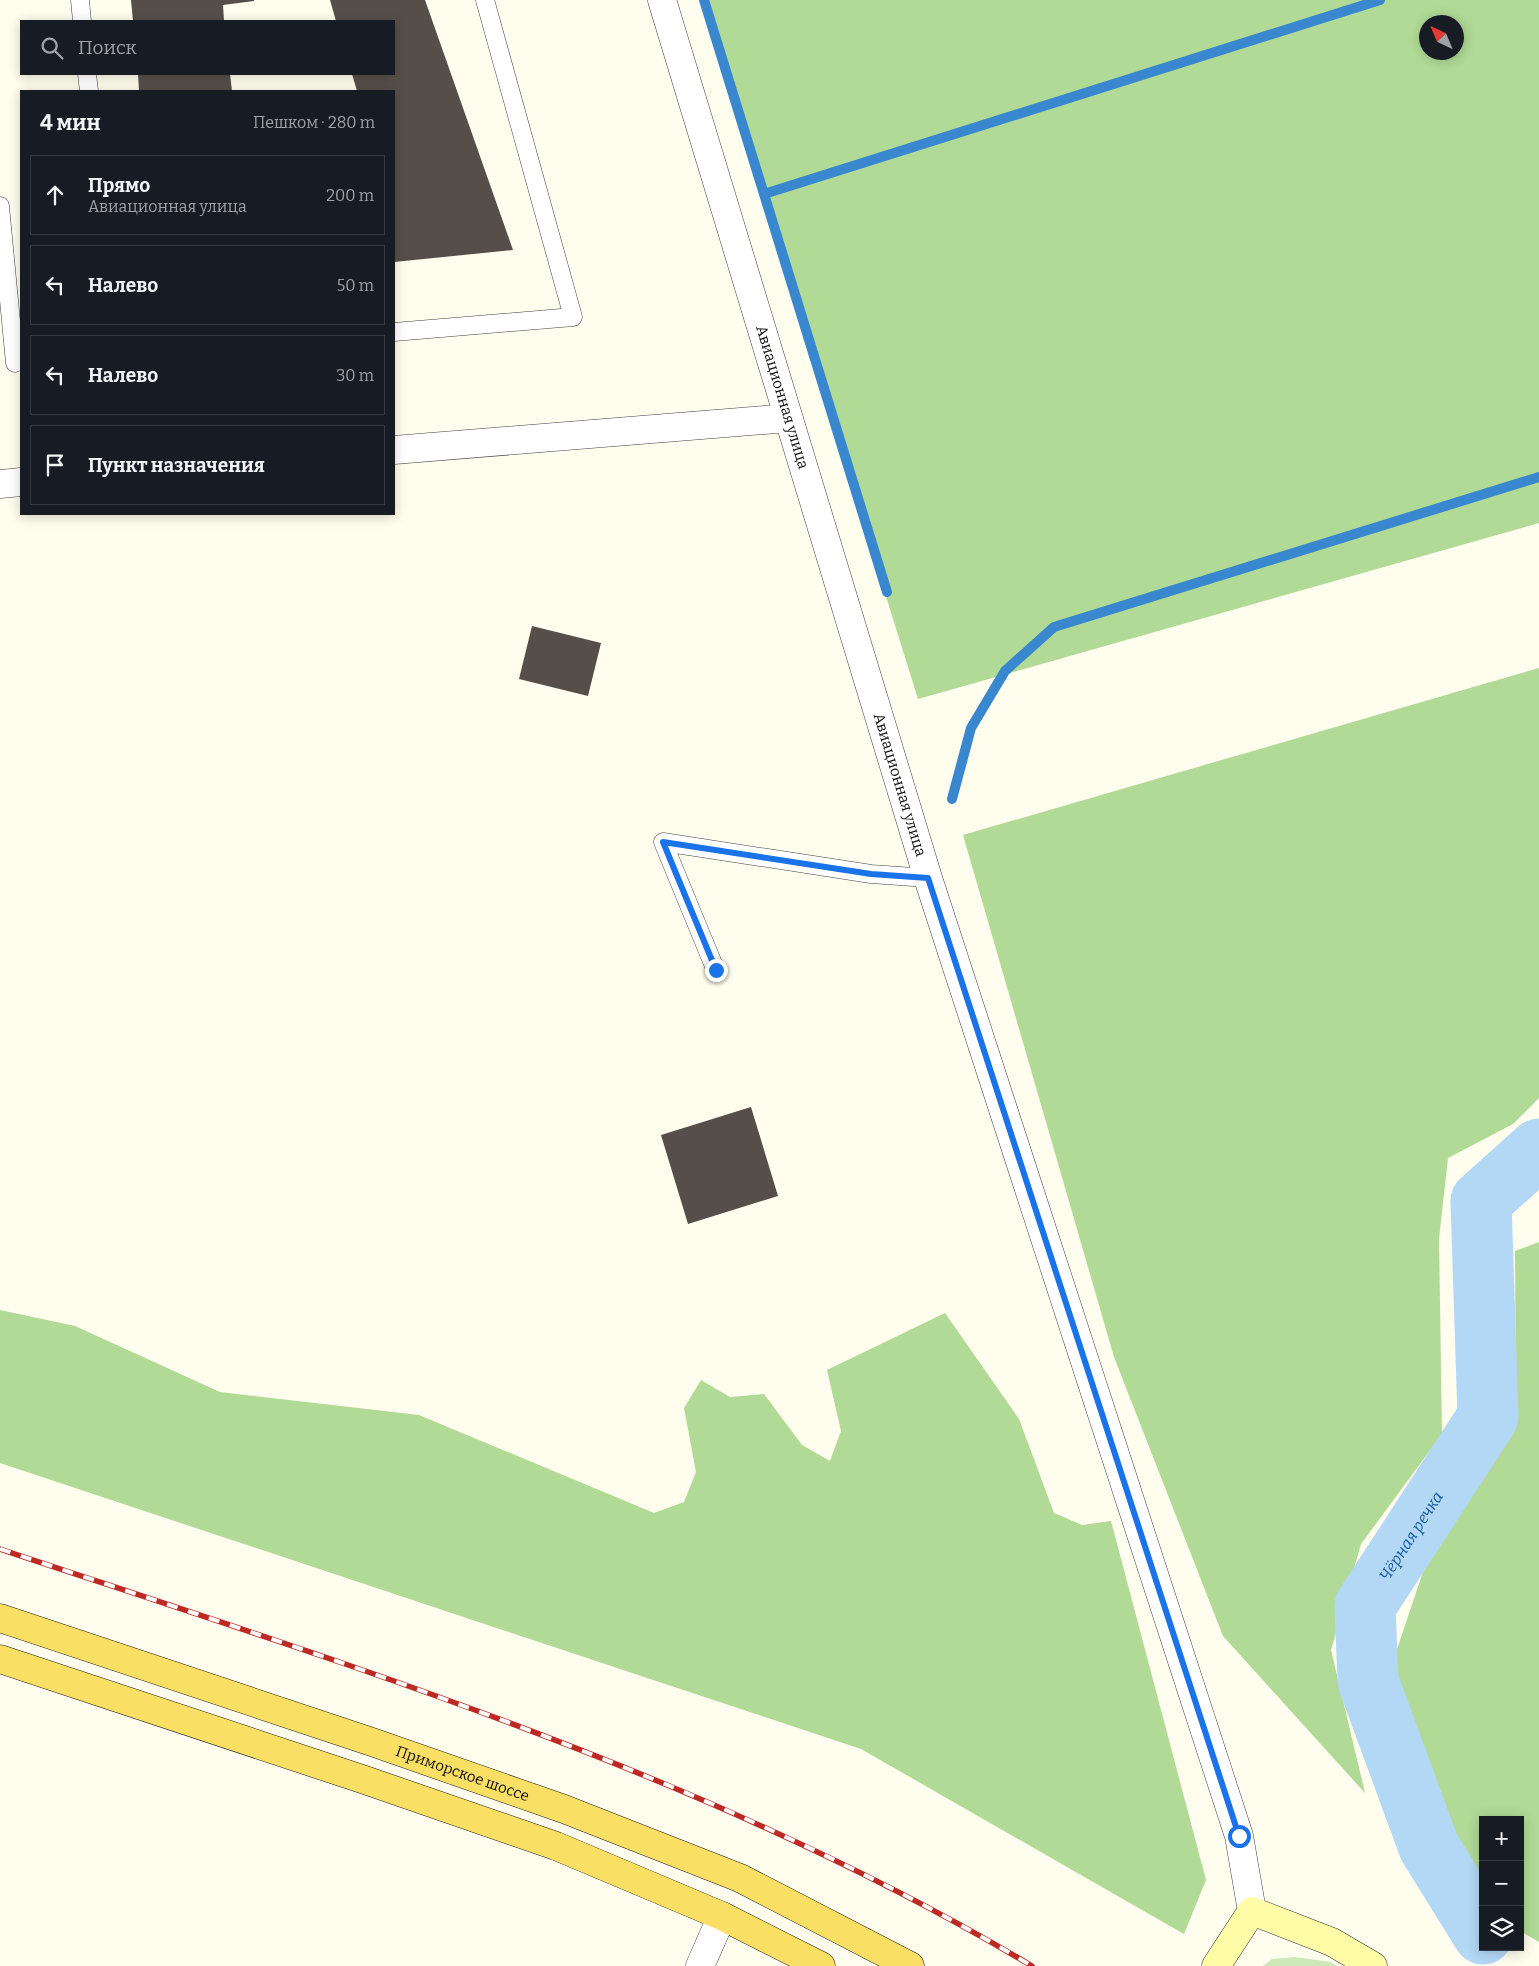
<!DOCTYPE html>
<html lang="ru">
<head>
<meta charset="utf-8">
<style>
  body { margin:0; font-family:Bitter,serif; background:#242831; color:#f1f3f6 }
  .controls { position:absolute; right:15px; bottom:15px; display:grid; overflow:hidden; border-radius:0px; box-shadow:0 2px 12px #0003 }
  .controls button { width:45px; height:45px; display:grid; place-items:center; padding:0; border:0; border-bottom:1px solid #363941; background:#171b24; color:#f1f3f6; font:25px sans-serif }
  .compass { position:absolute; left:1419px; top:15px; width:45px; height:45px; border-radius:50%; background:#171b24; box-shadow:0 2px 12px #0003; rotate:316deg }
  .stop { position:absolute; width:15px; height:15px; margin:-11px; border:4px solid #1a73e8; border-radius:50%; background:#fff }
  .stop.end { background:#1a73e8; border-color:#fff; box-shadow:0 1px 5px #0008 }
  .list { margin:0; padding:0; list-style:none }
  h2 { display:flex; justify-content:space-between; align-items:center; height:65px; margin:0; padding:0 20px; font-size:21px }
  h2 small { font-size:16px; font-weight:400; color:#9ea1a6 }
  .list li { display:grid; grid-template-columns:32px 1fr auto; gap:15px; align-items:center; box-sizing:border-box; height:80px; margin:0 10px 10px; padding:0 10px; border:1px solid #363941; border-radius:0px }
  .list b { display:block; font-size:19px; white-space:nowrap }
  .list p { margin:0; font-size:16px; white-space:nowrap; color:#9ea1a6 }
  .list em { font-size:16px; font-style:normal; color:#9ea1a6 }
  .icon { flex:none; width:28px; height:28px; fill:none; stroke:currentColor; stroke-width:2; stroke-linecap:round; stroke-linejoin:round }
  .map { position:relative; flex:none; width:1539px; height:1966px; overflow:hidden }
  .search { position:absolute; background:#171b24; box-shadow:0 2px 12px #0003; left:20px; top:20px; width:375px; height:55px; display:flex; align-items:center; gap:12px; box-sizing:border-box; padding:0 18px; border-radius:0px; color:#9ea1a6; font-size:19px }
  .panel { position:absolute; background:#171b24; box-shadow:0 2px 12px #0003; left:20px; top:90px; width:375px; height:425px; border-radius:0px }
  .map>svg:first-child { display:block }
  .green { fill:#cde9b7 }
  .forest { fill:#b0da96; fill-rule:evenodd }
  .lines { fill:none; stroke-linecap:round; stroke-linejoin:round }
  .stream { stroke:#3987ce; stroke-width:10 }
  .river { stroke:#b2d8f6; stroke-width:61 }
  .building { fill:#564f49 }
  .lane-casing { stroke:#404040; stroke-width:19 }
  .street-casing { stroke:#404040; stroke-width:29 }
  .secondary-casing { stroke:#2f2f2f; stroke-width:29 }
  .primary-casing { stroke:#1e1e1e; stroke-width:29 }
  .lane { stroke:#fff; stroke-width:18 }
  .street { stroke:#fff; stroke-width:28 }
  .secondary { stroke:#fffca8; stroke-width:28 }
  .primary { stroke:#f9e064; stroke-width:28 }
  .rail-casing { stroke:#be2925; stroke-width:5.5 }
  .rail { stroke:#fff; stroke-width:4; stroke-dasharray:11; stroke-linecap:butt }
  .route { stroke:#1a73e8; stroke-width:6 }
  .labels { text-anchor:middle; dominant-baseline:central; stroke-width:5; stroke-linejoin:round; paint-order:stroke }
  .street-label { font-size:15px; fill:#0d0d0d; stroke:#fff }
  .water-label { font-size:16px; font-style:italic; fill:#16599f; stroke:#fff }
</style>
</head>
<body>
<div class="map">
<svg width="1539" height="1966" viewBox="0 0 1539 1966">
  <rect width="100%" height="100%" fill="#fffded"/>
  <path class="green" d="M1295,1957L1331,1962L1337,1966H1263L1272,1959Z"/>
  <path class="forest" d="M700,0H1539V523L918,699ZM1456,22V52H1426V22Z
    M1539,668V1098L1513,1124L1448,1158L1439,1239L1442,1434L1361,1544L1331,1650L1365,1793L1223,1636L1114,1357L963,835Z
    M1539,1242V1942L1520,1931V1820H1483V1888L1444,1841L1385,1685L1424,1569L1516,1418L1515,1251Z
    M0,1310L75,1326L220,1392L419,1415L654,1513L684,1502L696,1472L684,1408L701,1380L730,1397L764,1394L802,1445L830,1461L841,1431L827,1370L945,1313L1019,1419L1054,1513L1082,1525L1111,1521L1206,1880L1184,1934L861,1749L0,1463Z"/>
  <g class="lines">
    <path class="stream" d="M704,0L887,592
      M764,194L1380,0
      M952,799L971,728L1005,671L1054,627L1539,477"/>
    <path class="river" id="s1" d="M1483,1934L1429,1847L1368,1681L1365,1606L1488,1417L1481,1201L1539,1149"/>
  </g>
  <path class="building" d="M131,0H254V1L223,5L224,21H133Z
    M330,0H425L513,250L394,262V91H357L352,74H394V21H336Z
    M138,74H230L232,91H139Z
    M532,626L601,643L588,696L519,679Z
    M751,1107L778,1196L688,1224L661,1135Z"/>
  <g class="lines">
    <g class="lane-casing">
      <path id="lane" d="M80,0L82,21
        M87,74L89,91
        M0,206L15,363
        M394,332L573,317L485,0
        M716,971L663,842L871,874L928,878"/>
    </g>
    <g class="street-casing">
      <g id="street">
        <path id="s2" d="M662,0L928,878L1239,1836L1252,1911"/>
        <path d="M394,450L788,418"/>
        <path d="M0,484L21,482"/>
        <path d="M700,1966L722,1916"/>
      </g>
    </g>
    <g class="secondary-casing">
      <path id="secondary" d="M1216,1966L1252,1911L1332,1942L1373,1966"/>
    </g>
    <g class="primary-casing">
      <g id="primary">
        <path id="s3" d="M0,1618L372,1742L564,1809L740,1878L910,1966"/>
        <path d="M0,1659L362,1779L556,1846L722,1916L821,1966"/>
      </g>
    </g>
    <use href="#lane" class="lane"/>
    <use href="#street" class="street"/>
    <use href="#secondary" class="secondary"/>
    <use href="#primary" class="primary"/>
    <g class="rail-casing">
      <path id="rail" d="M0,1549C352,1666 712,1775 1032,1966"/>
    </g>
    <use href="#rail" class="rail"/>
  </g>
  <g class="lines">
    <path class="route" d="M716,970L663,842L871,874L928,878L1239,1836"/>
  </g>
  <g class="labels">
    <g class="street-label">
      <text stroke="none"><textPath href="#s2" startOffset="415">Авиационная улица</textPath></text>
      <text stroke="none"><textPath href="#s2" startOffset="820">Авиационная улица</textPath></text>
      <text stroke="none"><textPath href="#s3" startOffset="488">Приморское шоссе</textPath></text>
    </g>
    <g class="water-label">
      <text stroke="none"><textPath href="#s1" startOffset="438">Чёрная речка</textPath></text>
    </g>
  </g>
</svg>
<div class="controls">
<button>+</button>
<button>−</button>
<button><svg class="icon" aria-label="layers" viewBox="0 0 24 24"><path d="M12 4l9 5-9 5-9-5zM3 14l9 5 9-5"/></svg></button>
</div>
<svg class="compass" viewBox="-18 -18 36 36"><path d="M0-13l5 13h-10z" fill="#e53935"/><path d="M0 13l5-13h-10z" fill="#9ea1a6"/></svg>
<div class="stop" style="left:1239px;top:1836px"></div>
<div class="stop end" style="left:716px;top:970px"></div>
<div class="search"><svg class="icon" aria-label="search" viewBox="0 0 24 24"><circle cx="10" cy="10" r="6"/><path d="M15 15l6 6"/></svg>Поиск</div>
<section class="panel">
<h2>4 мин<small>Пешком · 280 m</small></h2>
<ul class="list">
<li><svg class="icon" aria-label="ahead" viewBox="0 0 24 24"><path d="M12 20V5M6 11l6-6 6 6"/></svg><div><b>Прямо</b><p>Авиационная улица</p></div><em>200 m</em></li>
<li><svg class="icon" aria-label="left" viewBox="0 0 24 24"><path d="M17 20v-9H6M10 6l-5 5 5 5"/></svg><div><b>Налево</b></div><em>50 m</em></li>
<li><svg class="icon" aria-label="left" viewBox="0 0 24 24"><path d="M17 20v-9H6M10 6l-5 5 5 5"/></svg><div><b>Налево</b></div><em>30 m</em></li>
<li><svg class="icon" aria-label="arrive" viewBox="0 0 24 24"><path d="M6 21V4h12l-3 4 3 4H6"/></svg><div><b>Пункт назначения</b></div></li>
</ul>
</section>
</div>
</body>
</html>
